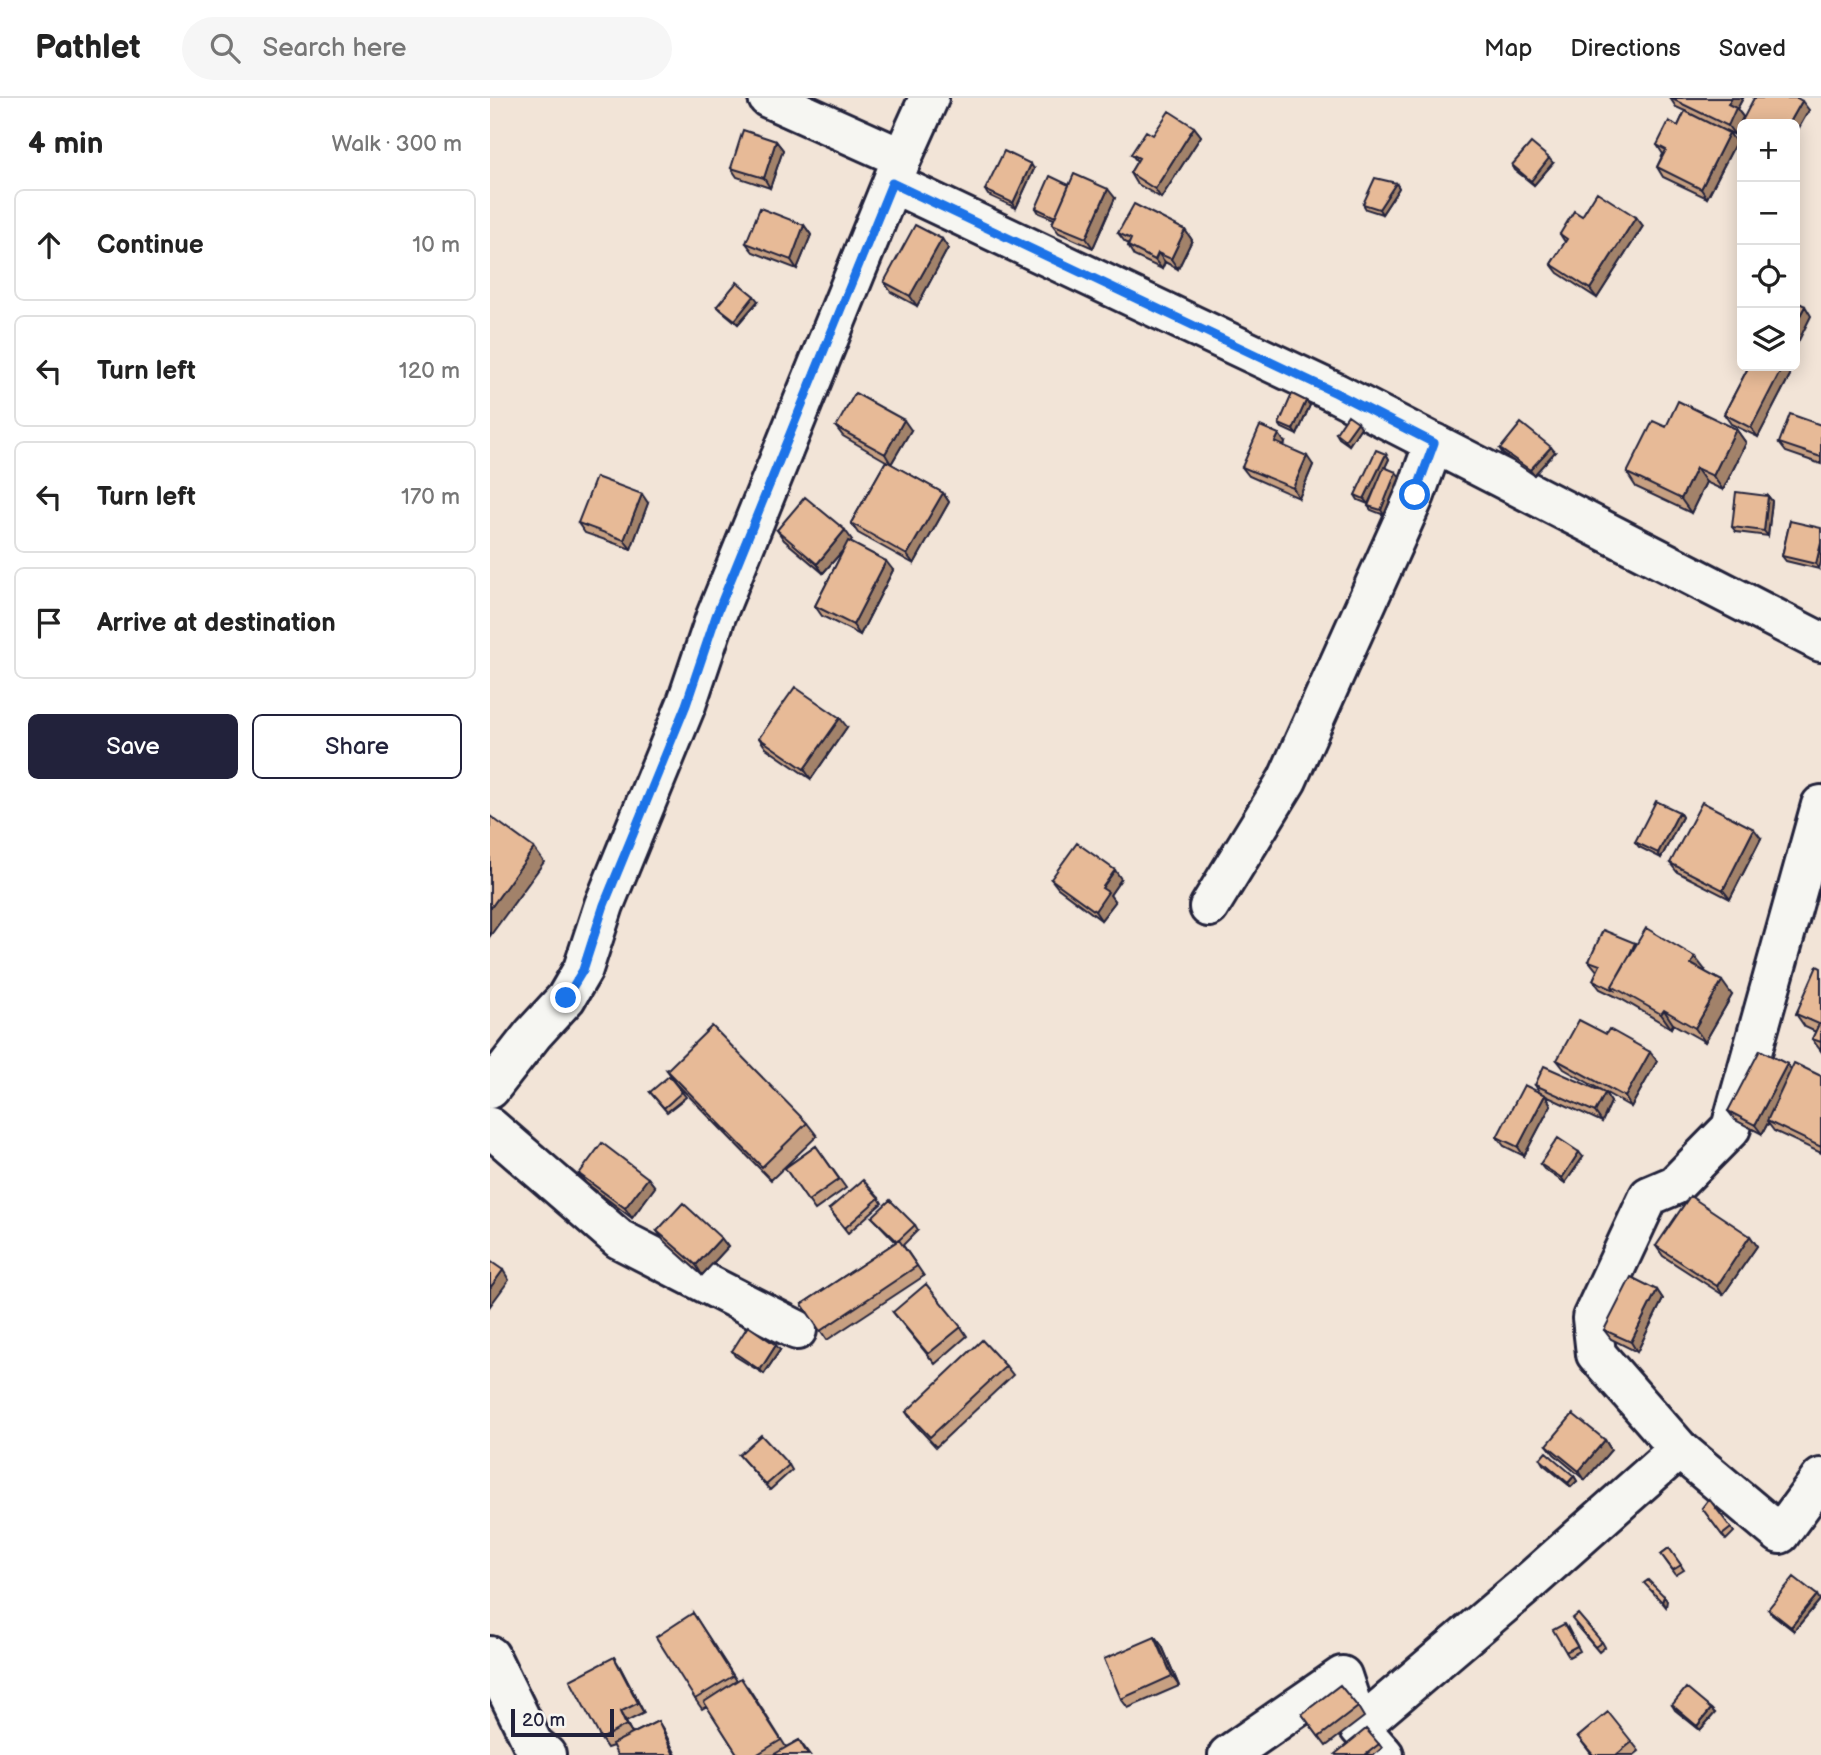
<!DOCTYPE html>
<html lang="en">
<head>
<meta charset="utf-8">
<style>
  body { margin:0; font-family:"Balsamiq Sans",sans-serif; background:#f6f6f6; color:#222 }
  .controls { position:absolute; right:21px; top:21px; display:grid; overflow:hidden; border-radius:10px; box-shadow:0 4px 18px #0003 }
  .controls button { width:63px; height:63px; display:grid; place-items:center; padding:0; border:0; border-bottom:2px solid #e0e0e0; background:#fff; color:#222; font:35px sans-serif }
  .scale { position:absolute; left:21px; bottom:18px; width:103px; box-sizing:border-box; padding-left:7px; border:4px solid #22223b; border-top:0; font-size:19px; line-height:24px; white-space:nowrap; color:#22223b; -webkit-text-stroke:5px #f6f6f2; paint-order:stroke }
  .stop { position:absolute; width:21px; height:21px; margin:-16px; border:5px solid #1a73e8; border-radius:50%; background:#fff }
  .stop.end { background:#1a73e8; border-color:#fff; box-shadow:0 2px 7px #0008 }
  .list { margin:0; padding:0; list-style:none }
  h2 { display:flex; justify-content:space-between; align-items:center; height:91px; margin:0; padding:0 28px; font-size:30px }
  h2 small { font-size:23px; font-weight:400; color:#767676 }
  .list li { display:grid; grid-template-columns:46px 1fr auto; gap:21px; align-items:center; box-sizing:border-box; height:112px; margin:0 14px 14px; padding:0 14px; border:2px solid #e0e0e0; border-radius:10px }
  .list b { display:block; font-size:26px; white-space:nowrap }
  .list em { font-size:23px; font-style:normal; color:#767676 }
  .actions { display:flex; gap:14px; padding:21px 28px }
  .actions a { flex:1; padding:16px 0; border:2px solid #22223b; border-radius:10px; text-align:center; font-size:24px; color:#22223b }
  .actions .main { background:#22223b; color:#fff }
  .icon { flex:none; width:38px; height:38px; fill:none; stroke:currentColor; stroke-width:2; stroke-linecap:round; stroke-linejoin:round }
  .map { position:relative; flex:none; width:1331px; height:1657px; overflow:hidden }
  header { display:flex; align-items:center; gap:42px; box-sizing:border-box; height:98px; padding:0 35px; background:#fff; border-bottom:2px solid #e0e0e0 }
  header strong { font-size:33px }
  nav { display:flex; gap:38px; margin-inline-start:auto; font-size:24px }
  .search { width:490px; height:63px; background:#f6f6f6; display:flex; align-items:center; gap:18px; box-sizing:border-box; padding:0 24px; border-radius:38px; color:#767676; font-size:26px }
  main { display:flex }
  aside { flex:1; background:#fff }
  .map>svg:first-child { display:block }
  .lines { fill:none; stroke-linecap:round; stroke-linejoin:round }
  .minor-casing { stroke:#22223b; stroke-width:44 }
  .minor { stroke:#f6f6f2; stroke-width:38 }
  .wall { fill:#c7a082; stroke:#22223b; stroke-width:2 }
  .shaded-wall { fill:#a2826a; stroke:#22223b; stroke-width:2 }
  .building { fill:#e7ba97; stroke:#22223b; stroke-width:2 }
  .route { stroke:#1a73e8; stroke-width:9 }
</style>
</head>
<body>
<header>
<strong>Pathlet</strong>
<div class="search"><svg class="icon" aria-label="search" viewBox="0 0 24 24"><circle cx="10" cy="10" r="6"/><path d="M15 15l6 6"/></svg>Search here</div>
<nav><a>Map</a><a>Directions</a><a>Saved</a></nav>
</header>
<main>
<aside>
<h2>4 min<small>Walk · 300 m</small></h2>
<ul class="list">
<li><svg class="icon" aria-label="ahead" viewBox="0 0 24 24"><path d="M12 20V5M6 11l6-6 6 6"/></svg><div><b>Continue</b></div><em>10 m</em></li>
<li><svg class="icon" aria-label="left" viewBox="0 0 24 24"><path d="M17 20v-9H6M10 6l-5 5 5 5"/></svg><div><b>Turn left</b></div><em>120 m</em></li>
<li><svg class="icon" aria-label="left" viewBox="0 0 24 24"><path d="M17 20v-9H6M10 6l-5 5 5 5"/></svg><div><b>Turn left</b></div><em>170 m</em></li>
<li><svg class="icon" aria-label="arrive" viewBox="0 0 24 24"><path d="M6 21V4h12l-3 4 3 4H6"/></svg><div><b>Arrive at destination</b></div></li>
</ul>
<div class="actions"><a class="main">Save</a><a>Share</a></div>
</aside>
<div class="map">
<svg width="1331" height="1657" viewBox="0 0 1331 1657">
  <rect width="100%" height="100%" fill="#f2e4d7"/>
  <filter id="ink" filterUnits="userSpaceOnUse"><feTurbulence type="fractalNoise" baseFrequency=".0143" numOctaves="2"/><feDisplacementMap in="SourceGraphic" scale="14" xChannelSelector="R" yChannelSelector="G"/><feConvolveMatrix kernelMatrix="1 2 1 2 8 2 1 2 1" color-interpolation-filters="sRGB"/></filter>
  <g filter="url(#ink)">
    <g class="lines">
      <g class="minor-casing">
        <path id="minor" d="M278,0L412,60
          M402,85L846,295L1331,544
          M719,809L797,682L925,397L944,345
          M0,991L43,936L76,900L93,871L114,807L196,607L226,518L412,60L439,0
          M0,1029L129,1141L307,1232
          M1189,1351L1106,1256L1102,1220L1159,1098L1185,1087L1241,1030L1331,707
          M0,1558L43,1646L56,1657
          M869,1629L1036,1487L1189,1351L1290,1436L1331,1380
          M738,1657L852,1578L869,1629L894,1657"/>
      </g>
      <use href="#minor" class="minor"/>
    </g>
    <path class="wall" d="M1180,0H1253L1247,11L1253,19L1245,37L1235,32L1239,35L1246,44L1217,100L1173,79L1167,69L1173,56L1167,47L1188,28L1195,13L1186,9Z
      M704,29L711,38L671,100L646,85L640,75L647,63L641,56L663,37Z
      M286,43L293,52L280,90L247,79L241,70Z
      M1063,65L1044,87L1025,72L1022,67Z
      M544,71L526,110L498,97L495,92Z
      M906,85L909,90L892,116L876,111L873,106Z
      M579,87L625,100L603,150L569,135L562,126L564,121L549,115L546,110Z
      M1092,118L1146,119L1153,128L1107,200L1068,175L1061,166L1075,144L1070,136Z
      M314,127L321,137L307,171L263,154L256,145Z
      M695,132L702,142L688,171L675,164L672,171L644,158L638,148L639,146L635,144L628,135Z
      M452,141L458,150L427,208L401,194L394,184Z
      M268,203L248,226L231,212L227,208Z
      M1259,268H1296L1295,270L1300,277L1268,339L1241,326L1234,316Z
      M816,303L820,307L807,337L792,330L789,326Z
      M1331,327V366L1296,354L1289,345Z
      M346,329L421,332L401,366L453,395L459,404L424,466L368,435L361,425L396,363L353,338Z
      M871,329L859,347L849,340L846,335Z
      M1246,331L1256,345L1233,392L1216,384L1201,415L1146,389L1137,375Z
      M795,345L794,348L823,367L809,400L759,378L752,369Z
      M1010,351L1065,354L1044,377L1013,356Z
      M896,356L899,361L895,369L910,379L894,417L881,412L878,408L884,392L878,406L868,402L865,397Z
      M1278,398L1282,403L1278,438L1246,434L1242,429Z
      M158,405L141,451L95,435L88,425Z
      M1300,423L1329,471L1296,463L1292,458Z
      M287,432L362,442L360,444L403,472L370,537L332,518L325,508L354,451L333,475L294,442Z
      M357,629L321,681L276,650L269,640Z
      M1189,714L1192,719L1171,760L1149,749L1145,744Z
      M1271,740L1240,801L1187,774L1180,765Z
      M561,781H631L620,797L625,804L611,822L568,790Z
      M1145,845L1146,847L1215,872L1214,873L1242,897L1215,944L1183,926L1181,930L1131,901L1110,891L1103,882L1107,873L1099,863Z
      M1331,870V953L1322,941L1326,934L1315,929L1306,916Z
      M1067,962L1167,963L1141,1009L1074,971Z
      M1297,966L1301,972L1331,978V1055L1284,1033L1278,1025L1272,1036L1245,1022L1238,1013Z
      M177,972L317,1025L327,1038L281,1082L187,986Z
      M1045,987L1115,995L1121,1004L1112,1024L1056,998L1061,1007L1034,1058L1014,1048L1007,1039L1050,995Z
      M160,994H192L196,999L177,1014Z
      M326,1048L356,1090L325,1112L295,1070Z
      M1093,1059L1075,1085L1054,1071L1050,1066Z
      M89,1076L158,1080L165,1089L142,1120L96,1085Z
      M389,1100L392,1105L358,1135L339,1111Z
      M382,1119L425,1127L428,1132L413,1147L434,1178L337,1242L312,1206L406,1144Z
      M167,1133L231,1140L238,1149L212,1177L174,1143Z
      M1260,1138L1267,1148L1233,1197L1173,1158L1166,1148Z
      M1167,1192L1173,1201L1147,1254L1121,1241L1114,1232Z
      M403,1214L471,1229L477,1238L445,1266Z
      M290,1252L274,1276L245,1258L242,1253Z
      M516,1268L523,1277L446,1349L422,1323L416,1314Z
      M1115,1342L1121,1352L1095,1382L1064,1356L1057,1347Z
      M249,1357L299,1367L302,1372L280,1392Z
      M1050,1361L1084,1378L1087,1383L1081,1389L1053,1366Z
      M1219,1401L1244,1434L1236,1442L1212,1410Z
      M1179,1450L1194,1472L1186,1477L1171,1456Z
      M1330,1502L1304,1533L1281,1515L1278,1511Z
      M203,1515L247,1583L258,1589L296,1649L309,1642L320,1657H248L217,1608L212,1611L205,1601Z
      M1085,1526L1112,1544L1115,1549L1109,1554Z
      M1078,1530L1090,1553L1079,1559L1076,1554Z
      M665,1539L672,1548L689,1588L638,1610L631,1601Z
      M130,1569L154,1615L136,1624L142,1636L168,1623L174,1633L123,1648L117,1650L111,1641Z
      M1182,1607L1221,1611L1225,1615L1210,1632L1185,1612Z
      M868,1609L874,1619L836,1648L812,1616Z
      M1088,1639L1142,1644L1149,1653L1144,1657H1102Z
      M889,1646L892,1650L884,1657H846Z"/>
    <path class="shaded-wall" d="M1242,0H1253L1247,11L1253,19L1245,37L1238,28V6Z
      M1312,3L1319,12L1305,37V26H1299Z
      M704,29L711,38L671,100L665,91Z
      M1239,35L1246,44L1217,100L1211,91Z
      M286,43L293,52L280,90L274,80Z
      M1059,60L1063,65L1044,87L1041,83Z
      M541,66L544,71L526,110L523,105Z
      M906,85L909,90L892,116L889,111Z
      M618,91L625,100L603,150L596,140Z
      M1146,119L1153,128L1107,200L1100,191Z
      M314,127L321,137L307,171L301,162Z
      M695,132L702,142L688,171L681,161Z
      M452,141L458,150L427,208L420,198Z
      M668,155L675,164L672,171L665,162Z
      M264,198L268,203L248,226L245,222Z
      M1315,208L1321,218L1305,250V227Z
      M1289,268H1296L1295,270L1300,277L1268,339L1261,330Z
      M816,303L820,307L807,337L803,332Z
      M414,322L421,332L401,366L395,356Z
      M868,324L871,329L859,347L855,342Z
      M1246,331L1256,345L1233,392L1223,378Z
      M789,336L795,345L792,353L785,344Z
      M1061,349L1065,354L1044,377L1040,372Z
      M896,356L899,361L878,406L874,401Z
      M817,358L823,367L809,400L803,390Z
      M1206,370L1216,384L1201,415L1191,401Z
      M906,374L910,379L894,417L891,412Z
      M453,395L459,404L424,466L417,457Z
      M152,396L158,405L141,451L134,442Z
      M1278,398L1282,403L1278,438L1274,433Z
      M355,432L362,442L333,475L327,466Z
      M1331,445V464L1329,471L1326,466Z
      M396,463L403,472L370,537L363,527Z
      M350,620L357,629L321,681L314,671Z
      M1189,714L1192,719L1171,760L1168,755Z
      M1264,731L1271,740L1240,801L1233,792Z
      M44,750L54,764L0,838V811Z
      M625,772L631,781L620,797L625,804L611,822L605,813L612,790Z
      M1205,859L1215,872L1210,879L1201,866Z
      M1232,883L1242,897L1215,944L1205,930Z
      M1174,912L1183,926L1181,930L1171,916Z
      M1160,954L1167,963L1141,1009L1135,999Z
      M1297,966L1304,975L1272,1036L1265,1027Z
      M1115,995L1121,1004L1112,1024L1105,1014Z
      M1055,997L1061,1007L1034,1058L1028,1049Z
      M1089,1054L1093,1059L1075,1085L1072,1080Z
      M158,1080L165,1089L142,1120L135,1110Z
      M1260,1138L1267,1148L1233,1197L1227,1188Z
      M231,1140L238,1149L212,1177L206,1167Z
      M13,1172L19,1182L0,1208V1190Z
      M1167,1192L1173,1201L1147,1254L1141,1244Z
      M286,1247L290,1252L274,1276L270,1272Z
      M1115,1342L1121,1352L1095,1382L1089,1373Z
      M1084,1378L1087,1383L1081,1389L1078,1385Z
      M1327,1497L1330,1502L1304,1533L1301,1529Z
      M1174,1498L1177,1503L1176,1509L1172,1504Z
      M665,1539L672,1548L689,1588L682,1578Z
      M124,1559L130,1569L154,1615L148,1605Z
      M1221,1611L1225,1615L1210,1632L1207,1628Z
      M130,1614L136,1624L143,1637L136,1627Z
      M168,1623L174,1633L186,1657H184Z"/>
    <path class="building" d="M1180,0H1242L1238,6L1246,10L1238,28Z
      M1264,0H1307L1312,3L1299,26H1258L1252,23Z
      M679,13L704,29L665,91L640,75L649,60L641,56L656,33L663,37Z
      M1195,13L1239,35L1211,91L1167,69L1176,52L1167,47L1179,23L1188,28Z
      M253,32L286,43L274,80L241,70Z
      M1041,45L1059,60L1041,83L1022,67Z
      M514,53L541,66L523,105L495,92Z
      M584,76L618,91L596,140L562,126Z
      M560,78L579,87L565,119L546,110Z
      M885,80L906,85L889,111L873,106Z
      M1107,94L1146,119L1100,191L1061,166L1077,141L1070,136L1084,113L1092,118Z
      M644,106L695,132L681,161L668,155L665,162L638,148L641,141L628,135Z
      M270,110L314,127L301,162L256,145Z
      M425,127L452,141L420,198L394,184Z
      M247,184L264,198L245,222L227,208Z
      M1305,203L1315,208L1305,227Z
      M1259,268H1293L1261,330L1234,316Z
      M365,295L414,322L395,356L346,329Z
      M802,296L816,303L803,332L789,326Z
      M1188,303L1246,331L1223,378L1206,370L1191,401L1137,375L1163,323L1176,329Z
      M1300,316L1331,327V359L1289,345Z
      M858,317L868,324L855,342L846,335Z
      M1031,325L1061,349L1040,372L1010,351Z
      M770,328L789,336L785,344L817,358L803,390L752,369Z
      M886,352L896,356L874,401L865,397Z
      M396,363L453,395L417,457L361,425Z
      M894,369L906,374L891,412L878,408Z
      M106,379L152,396L134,442L88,425Z
      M1246,394L1278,398L1274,433L1242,429Z
      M315,399L355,432L327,466L287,432Z
      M1300,423L1331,430V445L1326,466L1292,458Z
      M358,443L396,463L363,527L325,508Z
      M305,589L350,620L314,671L269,640Z
      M1166,703L1189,714L1168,755L1145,744Z
      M1212,704L1264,731L1233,792L1180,765Z
      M0,718L44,750L0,811Z
      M587,745L625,772L612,790L618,794L605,813L561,781Z
      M1156,830L1205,859L1201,866L1232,883L1205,930L1174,912L1171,916L1122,888Z
      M1113,832L1145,845L1139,858L1122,888L1124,892L1103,882L1110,867L1099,863Z
      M1327,868L1331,870V944L1322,941L1329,926L1306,916Z
      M1089,922L1116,936L1119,931L1160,954L1135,999L1067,962Z
      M222,928L317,1025L272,1069L177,972Z
      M1270,952L1297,966L1265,1027L1238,1013Z
      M1304,965L1331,978V1049L1277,1023Z
      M1054,968L1115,995L1105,1014L1045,987Z
      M179,978L192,994L174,1010L160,994Z
      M1034,987L1055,997L1028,1049L1007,1039Z
      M1068,1040L1089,1054L1072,1080L1050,1066Z
      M112,1045L158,1080L135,1110L89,1076Z
      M326,1048L349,1081L318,1103L295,1070Z
      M373,1082L389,1100L355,1130L339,1111Z
      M1200,1098L1260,1138L1227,1188L1166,1148Z
      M400,1102L425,1127L409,1142L407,1143L382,1119Z
      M193,1105L231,1140L206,1167L167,1133Z
      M409,1142L427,1168L330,1233L312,1206Z
      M0,1163L13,1172L0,1190Z
      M1141,1179L1167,1192L1141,1244L1114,1232Z
      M436,1186L471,1229L438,1256L403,1214Z
      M258,1228L286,1247L270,1272L242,1253Z
      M492,1242L516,1268L440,1339L416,1314Z
      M1083,1316L1115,1342L1089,1373L1057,1347Z
      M271,1337L299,1367L276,1387L249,1357Z
      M1056,1354L1084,1378L1078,1385L1050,1361Z
      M1219,1401L1241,1430L1232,1437L1212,1410Z
      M1179,1450L1191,1467L1183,1472L1171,1456Z
      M1304,1479L1327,1497L1301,1529L1278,1511Z
      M1158,1482L1174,1498L1172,1504L1154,1485Z
      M203,1515L243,1578L205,1601L166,1539Z
      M1088,1516L1112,1544L1105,1549L1082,1521Z
      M1074,1526L1087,1548L1076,1554L1063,1532Z
      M665,1539L682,1578L631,1601L614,1561Z
      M124,1559L148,1605L130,1614L136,1627L111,1641L80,1582Z
      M251,1580L291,1642L266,1657H248L214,1604Z
      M850,1587L868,1609L829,1639L812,1616Z
      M1196,1590L1221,1611L1207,1628L1182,1607Z
      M1118,1614L1142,1644L1126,1657H1103L1088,1639Z
      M168,1623L184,1657H127L122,1646Z
      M876,1631L889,1646L875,1657H846L845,1656Z
      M309,1642L318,1657H283Z"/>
  </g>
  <g class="lines" filter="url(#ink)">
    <path class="route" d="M76,900L93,872L114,807L196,607L226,518L402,85L846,295L944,345L925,397"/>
  </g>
</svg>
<div class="controls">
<button>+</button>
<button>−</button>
<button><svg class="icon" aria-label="locate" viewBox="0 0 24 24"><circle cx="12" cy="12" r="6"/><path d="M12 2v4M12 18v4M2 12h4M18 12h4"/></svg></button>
<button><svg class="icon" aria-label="layers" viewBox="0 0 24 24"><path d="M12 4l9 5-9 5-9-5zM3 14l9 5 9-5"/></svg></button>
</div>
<div class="scale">20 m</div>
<div class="stop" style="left:925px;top:397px"></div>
<div class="stop end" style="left:76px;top:900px"></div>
</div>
</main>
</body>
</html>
